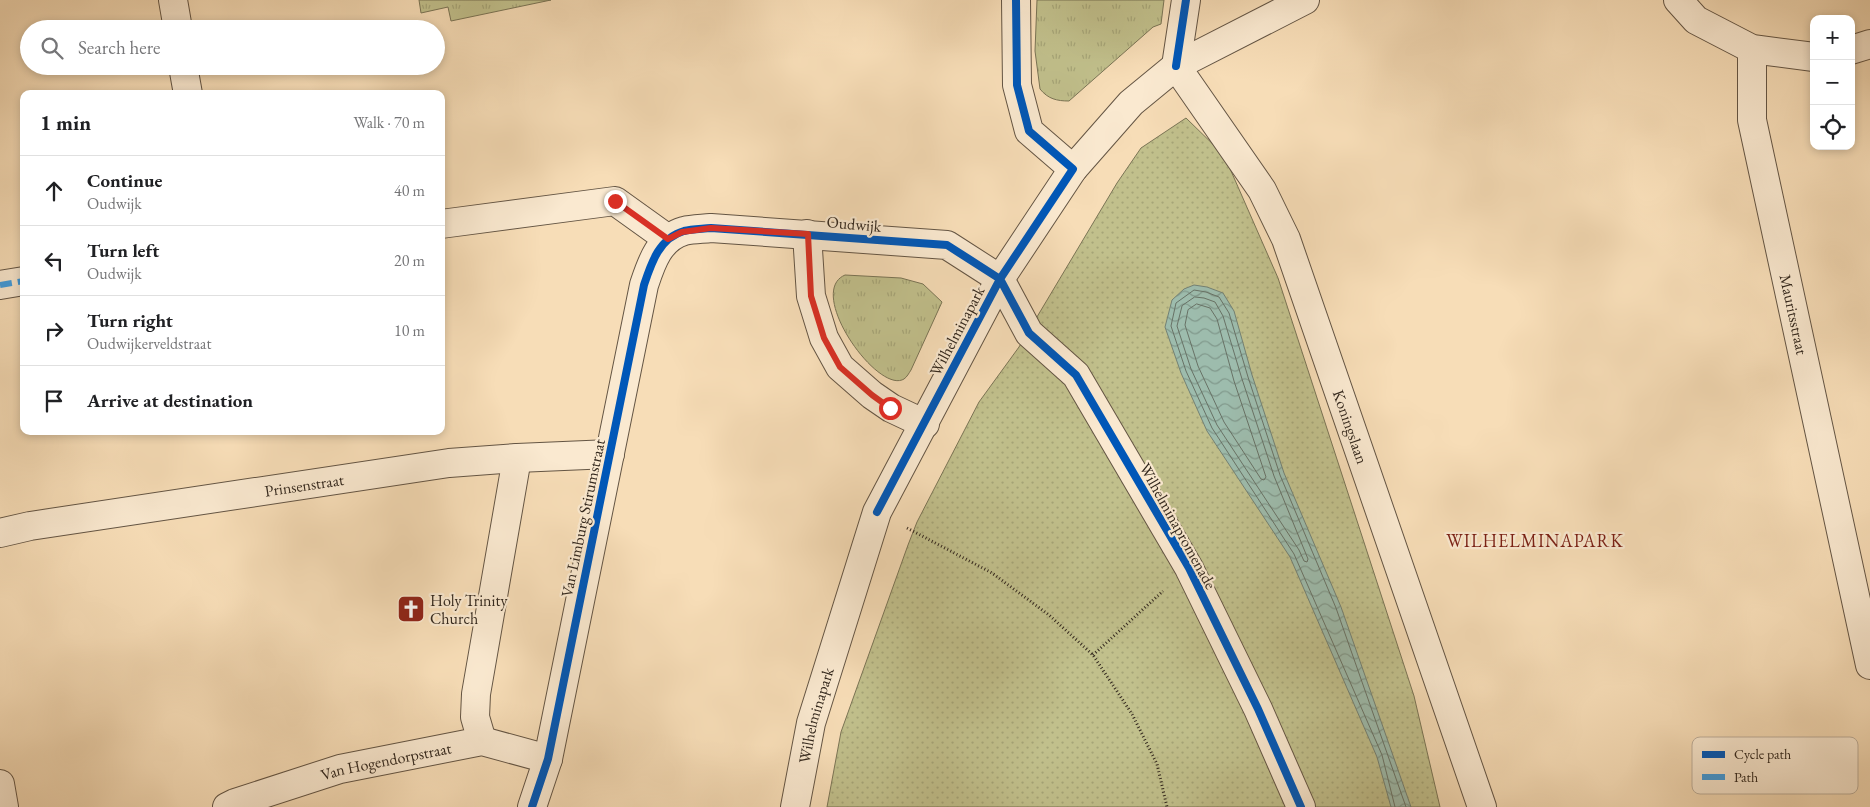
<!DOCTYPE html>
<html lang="en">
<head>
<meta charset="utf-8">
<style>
  body { margin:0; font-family:"EB Garamond",serif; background:#f2f2f2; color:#202124 }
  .controls { position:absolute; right:15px; top:15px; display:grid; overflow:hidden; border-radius:10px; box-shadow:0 2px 8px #0003 }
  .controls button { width:45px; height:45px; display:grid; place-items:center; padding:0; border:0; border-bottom:1px solid #e0e0e0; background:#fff; color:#202124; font:25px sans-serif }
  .stop { position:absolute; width:15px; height:15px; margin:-11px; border:4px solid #d93025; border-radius:50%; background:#fff }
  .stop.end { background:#d93025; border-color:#fff; box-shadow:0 1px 5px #0008 }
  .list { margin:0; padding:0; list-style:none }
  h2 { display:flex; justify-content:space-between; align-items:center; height:65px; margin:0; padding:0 20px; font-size:21px }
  h2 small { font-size:16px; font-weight:400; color:#757577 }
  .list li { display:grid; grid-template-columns:32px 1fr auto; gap:15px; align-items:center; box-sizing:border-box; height:70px; padding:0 20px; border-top:1px solid #e0e0e0 }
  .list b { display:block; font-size:19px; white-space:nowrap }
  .list p { margin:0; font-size:16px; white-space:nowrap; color:#757577 }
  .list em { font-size:16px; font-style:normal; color:#757577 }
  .icon { flex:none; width:28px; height:28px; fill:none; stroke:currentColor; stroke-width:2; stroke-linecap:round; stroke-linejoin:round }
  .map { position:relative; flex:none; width:1870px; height:807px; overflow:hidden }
  .search { position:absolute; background:#fff; box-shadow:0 2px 8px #0003; left:20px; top:20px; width:425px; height:55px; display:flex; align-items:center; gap:12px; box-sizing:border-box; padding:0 18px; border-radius:28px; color:#757577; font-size:19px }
  .panel { position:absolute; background:#fff; box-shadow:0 2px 8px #0003; left:20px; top:90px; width:425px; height:345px; border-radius:10px }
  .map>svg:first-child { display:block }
  .grass { fill:url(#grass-tufts); stroke:#7a7455 }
  .park { fill:url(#park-dots); stroke:#7a7455 }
  .water { fill:url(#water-waves); stroke:#738174 }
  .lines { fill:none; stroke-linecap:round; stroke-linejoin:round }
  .shore { stroke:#687266; stroke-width:1 }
  .pedestrian-casing { stroke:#645544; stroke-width:30 }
  .minor-casing { stroke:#645544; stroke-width:30 }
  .path { stroke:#33281e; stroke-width:3; stroke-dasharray:1 2.5; stroke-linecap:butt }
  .pedestrian { stroke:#fae9d0; stroke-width:28 }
  .minor { stroke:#fae9d0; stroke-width:28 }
  .quiet { stroke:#3e9ce0; stroke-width:6; stroke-dasharray:12 6; stroke-linecap:butt }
  .cycleway-casing { stroke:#fae9d0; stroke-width:11 }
  .cycleway { stroke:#0057b8; stroke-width:8 }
  .route { stroke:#d93025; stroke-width:6 }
  .labels { text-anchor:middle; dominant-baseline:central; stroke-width:4.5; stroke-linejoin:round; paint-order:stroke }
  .street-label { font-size:16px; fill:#33281e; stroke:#fae9d0 }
  .poi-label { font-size:16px; fill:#33281e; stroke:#fae9d0; text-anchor:start }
  .neighbourhood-label { font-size:18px; letter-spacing:1px; fill:#7a1f14; stroke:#fae9d0 }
  .key { fill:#fae9d0; stroke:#beaf9b; stroke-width:1 }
  .key-label { font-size:14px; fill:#33281e }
</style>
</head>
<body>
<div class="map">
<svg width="1870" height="807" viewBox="0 0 1870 807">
  <defs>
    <pattern id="grass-tufts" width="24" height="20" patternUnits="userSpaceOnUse" patternTransform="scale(1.25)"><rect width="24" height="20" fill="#c1c08c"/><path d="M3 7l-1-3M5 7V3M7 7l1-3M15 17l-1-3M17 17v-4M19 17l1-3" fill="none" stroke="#a6a578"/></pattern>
    <pattern id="park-dots" width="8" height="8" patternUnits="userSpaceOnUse" patternTransform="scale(1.25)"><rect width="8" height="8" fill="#c1c08c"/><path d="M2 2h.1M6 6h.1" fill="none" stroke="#a6a578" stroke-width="1.8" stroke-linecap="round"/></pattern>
    <pattern id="water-waves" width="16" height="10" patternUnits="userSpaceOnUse" patternTransform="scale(1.25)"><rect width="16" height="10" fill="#9dbcad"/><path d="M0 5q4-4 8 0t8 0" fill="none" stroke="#81998c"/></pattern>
  </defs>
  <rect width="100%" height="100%" fill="#f7ddb7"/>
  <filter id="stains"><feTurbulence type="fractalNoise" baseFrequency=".004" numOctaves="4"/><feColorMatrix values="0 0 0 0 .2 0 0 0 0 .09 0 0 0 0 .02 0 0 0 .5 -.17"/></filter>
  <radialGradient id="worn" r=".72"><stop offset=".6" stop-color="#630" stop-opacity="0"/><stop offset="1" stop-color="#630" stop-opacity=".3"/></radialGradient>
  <path class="grass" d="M419,0H551L451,21L448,7L421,13Z
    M1037,0H1164L1161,24L1153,27L1069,101C1057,101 1048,99 1040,89L1035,51Z
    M845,275L901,278L923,284L942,302L911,370C909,373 907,377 904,379C878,395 805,292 845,275Z"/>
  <path class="park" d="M1186,118L1224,155L1278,278L1414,696L1440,807H827L841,732L908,545L917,522L979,402L1019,347L1117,183L1141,148Z"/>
  <path class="water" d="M1194,285L1207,287L1223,293L1234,311L1252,375L1284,473L1341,607L1411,807H1391L1377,757L1290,557L1207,431L1181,373L1165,327L1172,300L1184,289Z"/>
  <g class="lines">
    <path class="shore" d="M1195,297L1204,298L1215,302L1223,316L1242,379L1274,476L1308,559L1307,562L1304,561L1299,550L1217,425L1191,369L1177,326L1182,306Z
      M1197,304L1210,308L1217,319L1234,381L1266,477L1264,480L1261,479L1224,422L1198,366L1185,325L1188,310Z
      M1395,807L1382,755L1294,554L1212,428L1186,371L1171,326L1176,303L1194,290L1206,292L1219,297L1229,313L1248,377L1280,475L1336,608L1406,807"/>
    <g class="pedestrian-casing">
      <path id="pedestrian" d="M1000,279L1029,333L1076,375L1189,568L1258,709L1301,807"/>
    </g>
    <g class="minor-casing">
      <g id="minor">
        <path d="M173,0L178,29"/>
        <path d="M1016,0L1017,85L1029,131L1073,169"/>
        <path d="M1678,0L1696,20L1752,49L1814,57"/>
        <path id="s1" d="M1752,49V120L1870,665"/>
        <path d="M1851,50L1870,44"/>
        <path d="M183,66L188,94"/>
        <path id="s2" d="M1176,66L1262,190L1286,239L1482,807"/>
        <path d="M1176,66L1186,0"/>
        <path d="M441,224L615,201L668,239"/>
        <path d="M807,234L811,296L824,338L840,367L872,395L891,408L925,424"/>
        <path d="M0,285L24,281"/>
        <path id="s3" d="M0,533L30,526L449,463L517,458L610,454"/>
        <path d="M482,741L475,717L476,694L517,458"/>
        <path d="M0,784L4,807"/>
        <path id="s4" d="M227,807L235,803L340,769L482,741L548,759"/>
        <path d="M532,807L548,759L644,285C651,264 659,238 684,231C692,229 702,229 711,228L947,245L1000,279"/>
        <path id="s5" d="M795,807L811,723L877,512L1000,279L1073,169L1131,103L1176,66L1305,0"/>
      </g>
    </g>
    <path class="path" d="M907,528L992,573L1049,615L1093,655L1132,714L1157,764L1167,807
      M1093,655L1163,591"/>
    <use href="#pedestrian" class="pedestrian"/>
    <use href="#minor" class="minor"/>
    <path class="quiet" d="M0,285L24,281"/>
    <g class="cycleway-casing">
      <path id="cycleway" d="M1176,66L1186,0
        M877,512L1000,279L1073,169L1029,131L1017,85L1016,0
        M532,807L548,759L644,285C651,264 659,238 684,231C692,229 702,229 711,228L947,245L1000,279L1029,333L1076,375L1189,568L1258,709L1301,807"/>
    </g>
    <use href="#cycleway" class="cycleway"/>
  </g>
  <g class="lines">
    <path class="route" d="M615,201L668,239L682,232L711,228L808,234L811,296L824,338L840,367L872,395L890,408"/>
  </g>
  <defs>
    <g id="church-square" transform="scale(1.4375)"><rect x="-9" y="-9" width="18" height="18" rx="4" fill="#8f2418" stroke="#fae9d0"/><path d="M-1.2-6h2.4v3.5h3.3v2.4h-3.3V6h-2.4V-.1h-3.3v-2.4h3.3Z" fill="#fff"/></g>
  </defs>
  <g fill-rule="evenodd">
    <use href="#church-square" x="411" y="609"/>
  </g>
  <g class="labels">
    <g class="street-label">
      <text transform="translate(854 224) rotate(5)">Oudwijk</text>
      <text stroke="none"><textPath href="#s1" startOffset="270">Mauritsstraat</textPath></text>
      <text transform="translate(957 331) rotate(-62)">Wilhelminapark</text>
      <text stroke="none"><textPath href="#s2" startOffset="404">Koningslaan</textPath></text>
      <text stroke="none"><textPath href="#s3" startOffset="308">Prinsenstraat</textPath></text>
      <text transform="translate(583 518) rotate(-78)">Van Limburg Stirumstraat</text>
      <text transform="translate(1178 526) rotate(61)">Wilhelminapromenade</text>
      <text stroke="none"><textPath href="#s5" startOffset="94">Wilhelminapark</textPath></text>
      <text stroke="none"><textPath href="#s4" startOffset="166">Van Hogendorpstraat</textPath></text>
    </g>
    <g class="poi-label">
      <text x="430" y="600">Holy Trinity<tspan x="430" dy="18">Church</tspan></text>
    </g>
    <g class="neighbourhood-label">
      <text x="1535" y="540">WILHELMINAPARK</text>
    </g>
  </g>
  <rect x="1692" y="737" width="166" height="57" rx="8" class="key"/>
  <rect x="1702" y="751" width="23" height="7" fill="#0057b8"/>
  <rect x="1702" y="774" width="23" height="6" fill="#3e9ce0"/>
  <g class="key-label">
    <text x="1734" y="759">Cycle path</text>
    <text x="1734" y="782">Path</text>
  </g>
  <rect width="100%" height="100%" filter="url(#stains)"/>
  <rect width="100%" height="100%" fill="url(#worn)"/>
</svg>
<div class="controls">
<button>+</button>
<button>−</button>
<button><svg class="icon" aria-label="locate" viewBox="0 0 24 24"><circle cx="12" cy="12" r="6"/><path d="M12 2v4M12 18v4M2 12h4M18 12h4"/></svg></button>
</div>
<div class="stop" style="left:890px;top:408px"></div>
<div class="stop end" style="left:615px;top:201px"></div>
<div class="search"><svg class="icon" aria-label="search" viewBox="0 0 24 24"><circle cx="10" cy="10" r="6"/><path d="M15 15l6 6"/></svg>Search here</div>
<section class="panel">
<h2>1 min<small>Walk · 70 m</small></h2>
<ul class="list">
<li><svg class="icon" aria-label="ahead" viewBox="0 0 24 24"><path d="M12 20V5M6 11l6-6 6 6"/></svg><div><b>Continue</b><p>Oudwijk</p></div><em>40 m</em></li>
<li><svg class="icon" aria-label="left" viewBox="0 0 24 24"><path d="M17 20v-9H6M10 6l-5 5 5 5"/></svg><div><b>Turn left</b><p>Oudwijk</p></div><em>20 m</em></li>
<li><svg class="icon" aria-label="right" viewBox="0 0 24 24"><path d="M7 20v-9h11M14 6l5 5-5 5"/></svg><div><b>Turn right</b><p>Oudwijkerveldstraat</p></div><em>10 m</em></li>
<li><svg class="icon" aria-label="arrive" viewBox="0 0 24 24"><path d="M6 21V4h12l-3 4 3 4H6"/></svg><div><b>Arrive at destination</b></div></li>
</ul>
</section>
</div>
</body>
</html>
